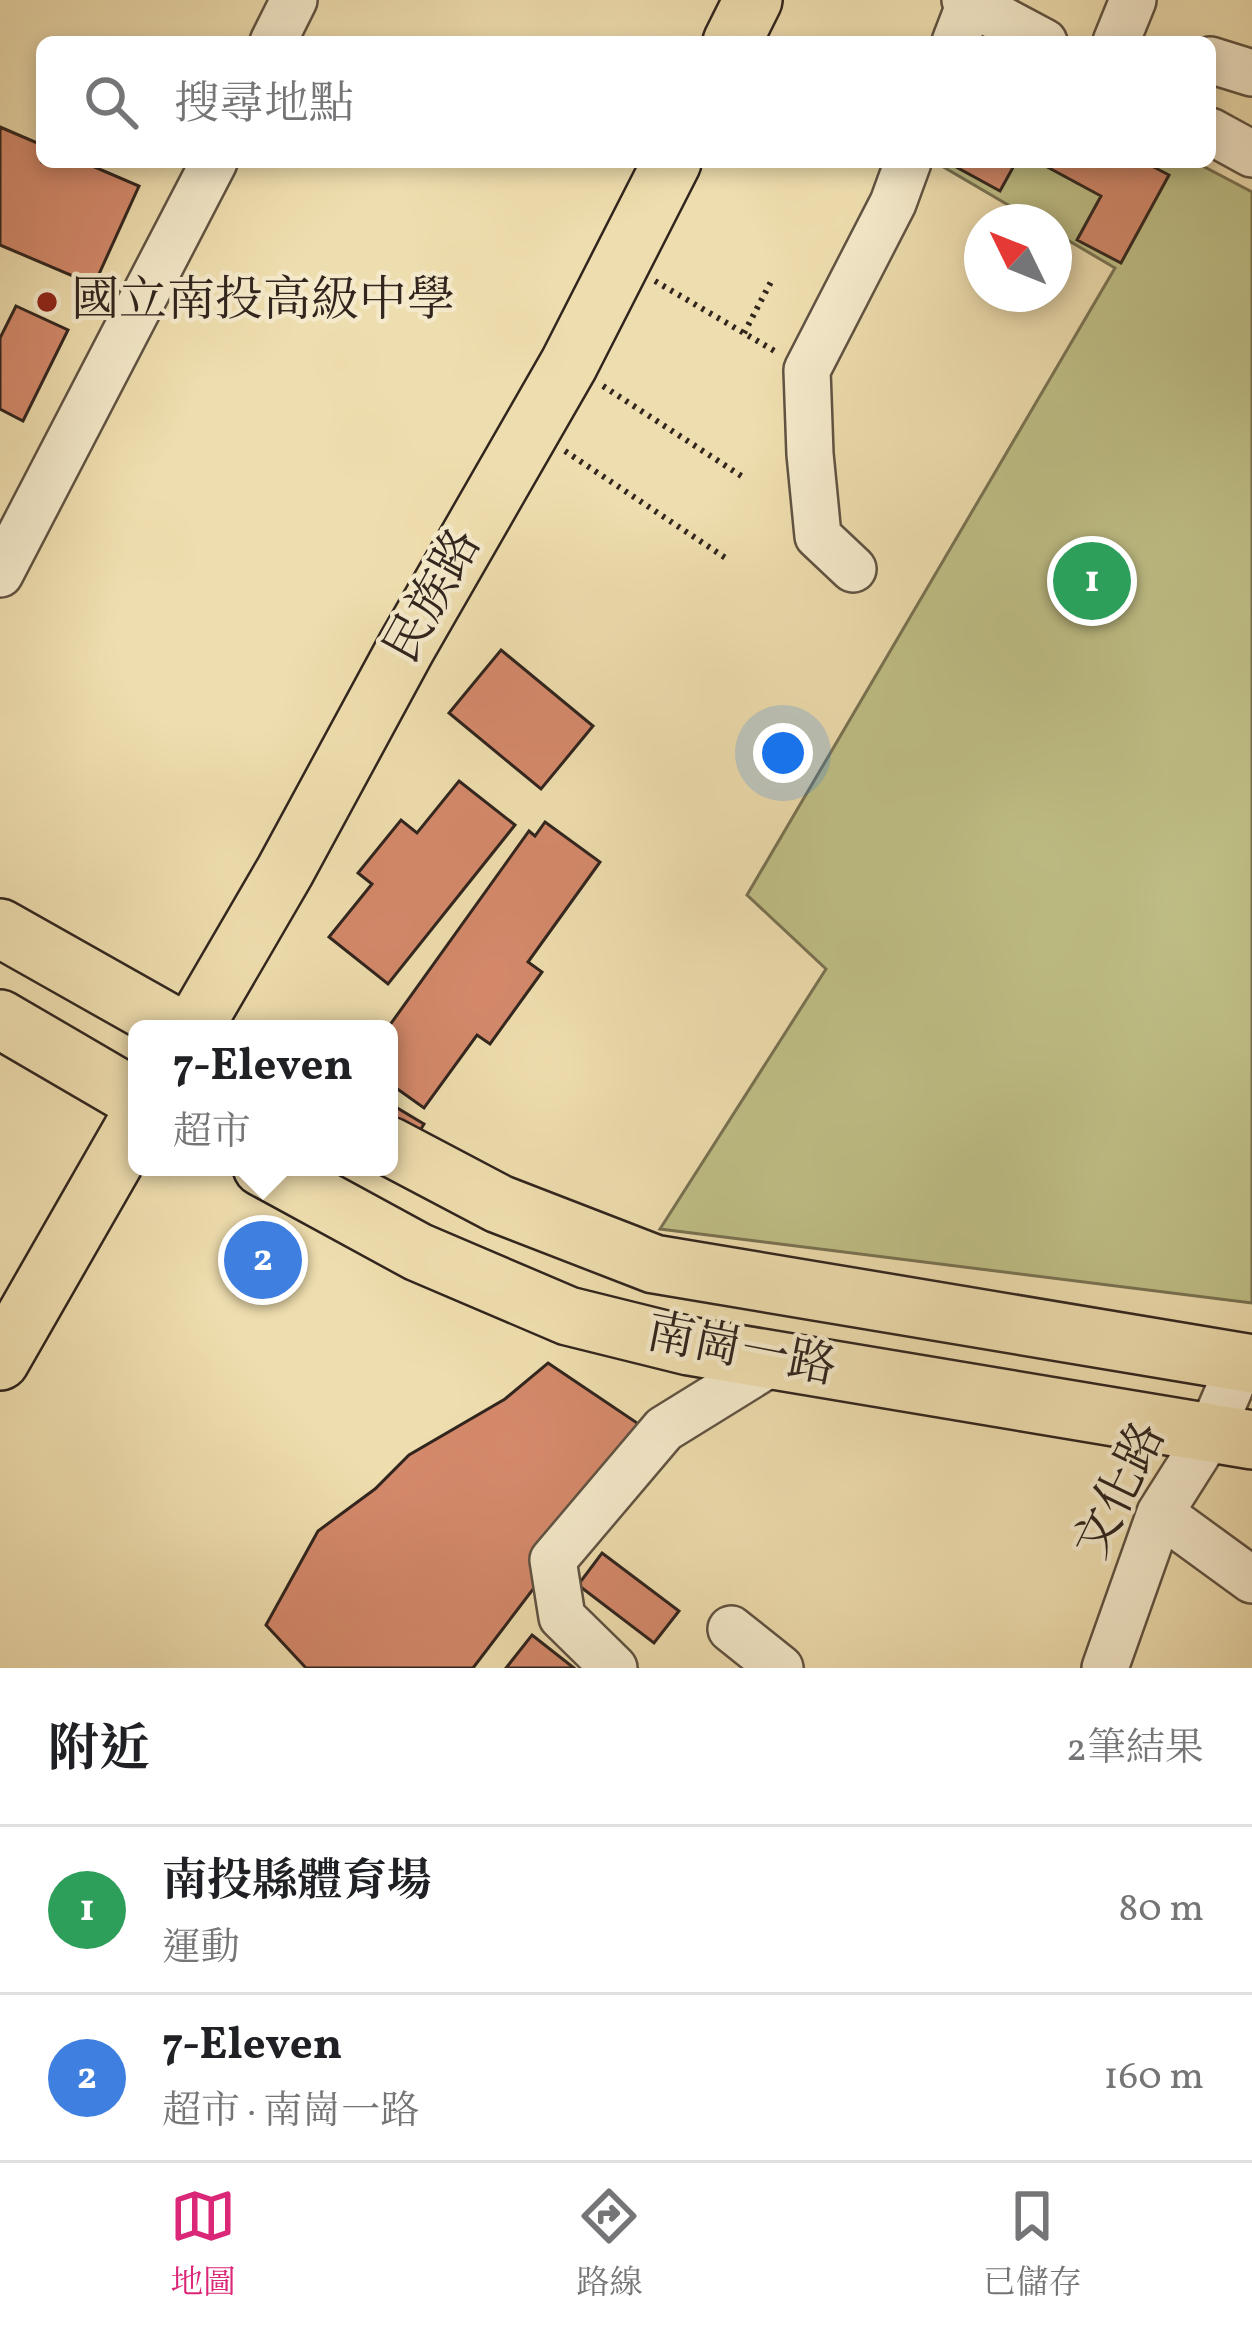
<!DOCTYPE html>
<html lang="zh-TW">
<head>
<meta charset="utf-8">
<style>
  body { margin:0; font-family:Vollkorn,"Noto Serif TC",serif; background:#f2f2f2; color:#202124 }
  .compass { position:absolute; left:964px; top:204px; width:108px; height:108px; border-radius:50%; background:#fff; box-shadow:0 6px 18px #0003; rotate:313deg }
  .you { position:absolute; left:783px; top:753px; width:42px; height:42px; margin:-30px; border:9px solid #fff; border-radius:50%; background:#1a73e8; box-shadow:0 0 0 18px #1a73e833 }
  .badge { display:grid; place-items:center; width:78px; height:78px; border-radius:50%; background:#db2777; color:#fff; font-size:39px; font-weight:700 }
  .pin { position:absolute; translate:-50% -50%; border:6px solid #fff; box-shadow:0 3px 12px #0006 }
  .popup { position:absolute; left:128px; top:1020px; width:270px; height:156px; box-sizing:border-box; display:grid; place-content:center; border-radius:18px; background:#fff; filter:drop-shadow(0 3px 9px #0005); font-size:39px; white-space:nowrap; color:#757577 }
  .popup b { font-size:45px; color:#202124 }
  .popup::after { content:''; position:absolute; left:50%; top:100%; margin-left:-24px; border:24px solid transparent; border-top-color:#fff }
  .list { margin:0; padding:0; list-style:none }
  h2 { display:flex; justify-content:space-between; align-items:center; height:156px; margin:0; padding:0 48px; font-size:51px }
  h2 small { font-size:39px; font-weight:400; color:#757577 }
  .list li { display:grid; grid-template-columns:78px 1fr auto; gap:36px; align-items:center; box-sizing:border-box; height:168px; padding:0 48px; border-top:3px solid #e0e0e0 }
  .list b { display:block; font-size:45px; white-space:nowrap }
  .list p { margin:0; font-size:39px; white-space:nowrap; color:#757577 }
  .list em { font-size:39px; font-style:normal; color:#757577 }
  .icon { flex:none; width:66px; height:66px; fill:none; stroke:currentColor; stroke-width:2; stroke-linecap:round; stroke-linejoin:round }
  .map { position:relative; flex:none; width:1252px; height:1668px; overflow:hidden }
  .search { position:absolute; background:#fff; box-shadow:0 6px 18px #0003; left:36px; right:36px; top:36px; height:132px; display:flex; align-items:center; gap:30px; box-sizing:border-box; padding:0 42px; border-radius:18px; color:#757577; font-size:45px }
  .sheet { height:492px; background:#fff }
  nav { display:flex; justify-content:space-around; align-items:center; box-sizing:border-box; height:168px; border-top:3px solid #e0e0e0; background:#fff; font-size:33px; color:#757577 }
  nav a { display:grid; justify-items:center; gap:6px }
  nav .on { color:#db2777 }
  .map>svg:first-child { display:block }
  .green { fill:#bfbf86; stroke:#787252; stroke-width:3 }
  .building { fill:#d4896b; stroke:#31251e; stroke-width:3 }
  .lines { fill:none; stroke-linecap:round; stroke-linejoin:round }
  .minor-casing { stroke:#605342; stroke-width:50 }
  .major-casing { stroke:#31251e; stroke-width:62 }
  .path { stroke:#31251e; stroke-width:6; stroke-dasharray:3 6; stroke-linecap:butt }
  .minor { stroke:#f4e9ca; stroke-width:45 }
  .major { stroke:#eeddae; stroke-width:57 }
  .poi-dot { fill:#8f2418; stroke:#f4e9ca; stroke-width:4.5 }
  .labels { text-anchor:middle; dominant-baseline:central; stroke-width:9; stroke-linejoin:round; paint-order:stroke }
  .poi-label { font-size:48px; fill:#31251e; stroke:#f4e9ca; text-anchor:start }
  .street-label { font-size:48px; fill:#31251e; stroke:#f4e9ca }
</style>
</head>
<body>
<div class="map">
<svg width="1252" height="1668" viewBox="0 0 1252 1668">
  <rect width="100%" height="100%" fill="#eeddae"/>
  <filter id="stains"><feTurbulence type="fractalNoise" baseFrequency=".00167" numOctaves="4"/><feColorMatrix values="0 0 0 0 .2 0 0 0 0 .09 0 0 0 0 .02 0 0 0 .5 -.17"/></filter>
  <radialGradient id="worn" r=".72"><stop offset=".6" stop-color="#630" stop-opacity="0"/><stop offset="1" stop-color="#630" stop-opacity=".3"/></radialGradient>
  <path class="green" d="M935,162H1195L1252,192V1303L660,1229L826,969L747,895L1115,268L1054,232V222H1037Z"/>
  <path class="building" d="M0,127L42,145V162H83L139,186L94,285L0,245Z
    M947,162H1016L1000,191Z
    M1038,162H1144L1169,175L1121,263L1077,240L1101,196Z
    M16,306L68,330L23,421L0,409V338Z
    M501,650L593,726L541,789L449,713Z
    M459,781L515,825L388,984L329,937L372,884L358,873L401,820L417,833Z
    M545,822L600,862L528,962L542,972L490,1044L477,1035L424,1108L389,1083V1029H387L529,831L535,836Z
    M389,1103L424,1124L412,1144L389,1130Z
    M548,1363L652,1433L473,1668H306L266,1625L318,1531L375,1489L409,1455L505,1399Z
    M602,1553L679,1611L654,1643L578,1585Z
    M532,1635L574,1668H506Z"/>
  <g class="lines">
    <g class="minor-casing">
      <path id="minor" d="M965,0L1044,42
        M273,42L294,0
        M955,42L970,3
        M1116,42L1133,0
        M1210,60L1252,73
        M1210,131L1252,154
        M853,569L818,536L810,454L807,370L893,203L908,162
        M0,574L214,162
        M1160,1513L1252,1580
        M731,1629L780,1668
        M614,1668L562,1617L553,1560L664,1429L774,1361
        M1105,1668L1160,1513L1210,1434L1241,1362"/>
    </g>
    <g class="major-casing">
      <path id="major" d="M732,42L753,0
        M0,928L179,1029
        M0,1019L137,1099
        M193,1029L285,871L407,646L569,364L672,162
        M389,1146L499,1204L654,1264L1252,1364
        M262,1167L418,1252L568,1316L689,1346L1252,1440
        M0,1361L137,1122"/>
    </g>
    <path class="path" d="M655,281L778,353
      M744,333L773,278
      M603,386L746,479
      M565,451L727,559"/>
    <use href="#minor" class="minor"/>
    <use href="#major" class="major"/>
  </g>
  <circle class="poi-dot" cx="47" cy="302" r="12"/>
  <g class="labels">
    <g class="poi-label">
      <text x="71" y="302">國立南投高級中學</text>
    </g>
    <g class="street-label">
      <text transform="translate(435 597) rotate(-61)">民族路</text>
      <text transform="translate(741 1352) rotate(11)">南崗一路</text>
      <text transform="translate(1122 1491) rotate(-64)">文化路</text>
    </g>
  </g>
  <rect width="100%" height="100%" filter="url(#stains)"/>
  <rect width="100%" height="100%" fill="url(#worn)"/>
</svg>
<svg class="compass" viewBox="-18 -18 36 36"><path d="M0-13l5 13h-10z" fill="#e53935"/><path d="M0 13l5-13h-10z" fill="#757577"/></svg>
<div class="you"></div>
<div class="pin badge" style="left:1092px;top:581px;background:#2e9e5b">1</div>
<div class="pin badge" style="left:263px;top:1260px;background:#3f7fe0">2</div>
<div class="popup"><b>7-Eleven</b>超市</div>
<div class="search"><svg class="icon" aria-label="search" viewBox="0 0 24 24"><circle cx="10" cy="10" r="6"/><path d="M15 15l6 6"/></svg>搜尋地點</div>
</div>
<section class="sheet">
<h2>附近<small>2筆結果</small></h2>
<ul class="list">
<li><span class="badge" style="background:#2e9e5b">1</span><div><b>南投縣體育場</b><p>運動</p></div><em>80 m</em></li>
<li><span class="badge" style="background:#3f7fe0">2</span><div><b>7-Eleven</b><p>超市 · 南崗一路</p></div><em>160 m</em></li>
</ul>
</section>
<nav>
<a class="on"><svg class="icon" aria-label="map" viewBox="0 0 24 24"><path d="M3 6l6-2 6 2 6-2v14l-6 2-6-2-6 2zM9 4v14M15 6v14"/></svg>地圖</a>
<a><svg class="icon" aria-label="directions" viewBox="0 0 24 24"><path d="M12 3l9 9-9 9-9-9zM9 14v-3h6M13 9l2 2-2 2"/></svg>路線</a>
<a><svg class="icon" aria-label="saved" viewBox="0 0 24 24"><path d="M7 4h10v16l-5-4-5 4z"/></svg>已儲存</a>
</nav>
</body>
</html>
